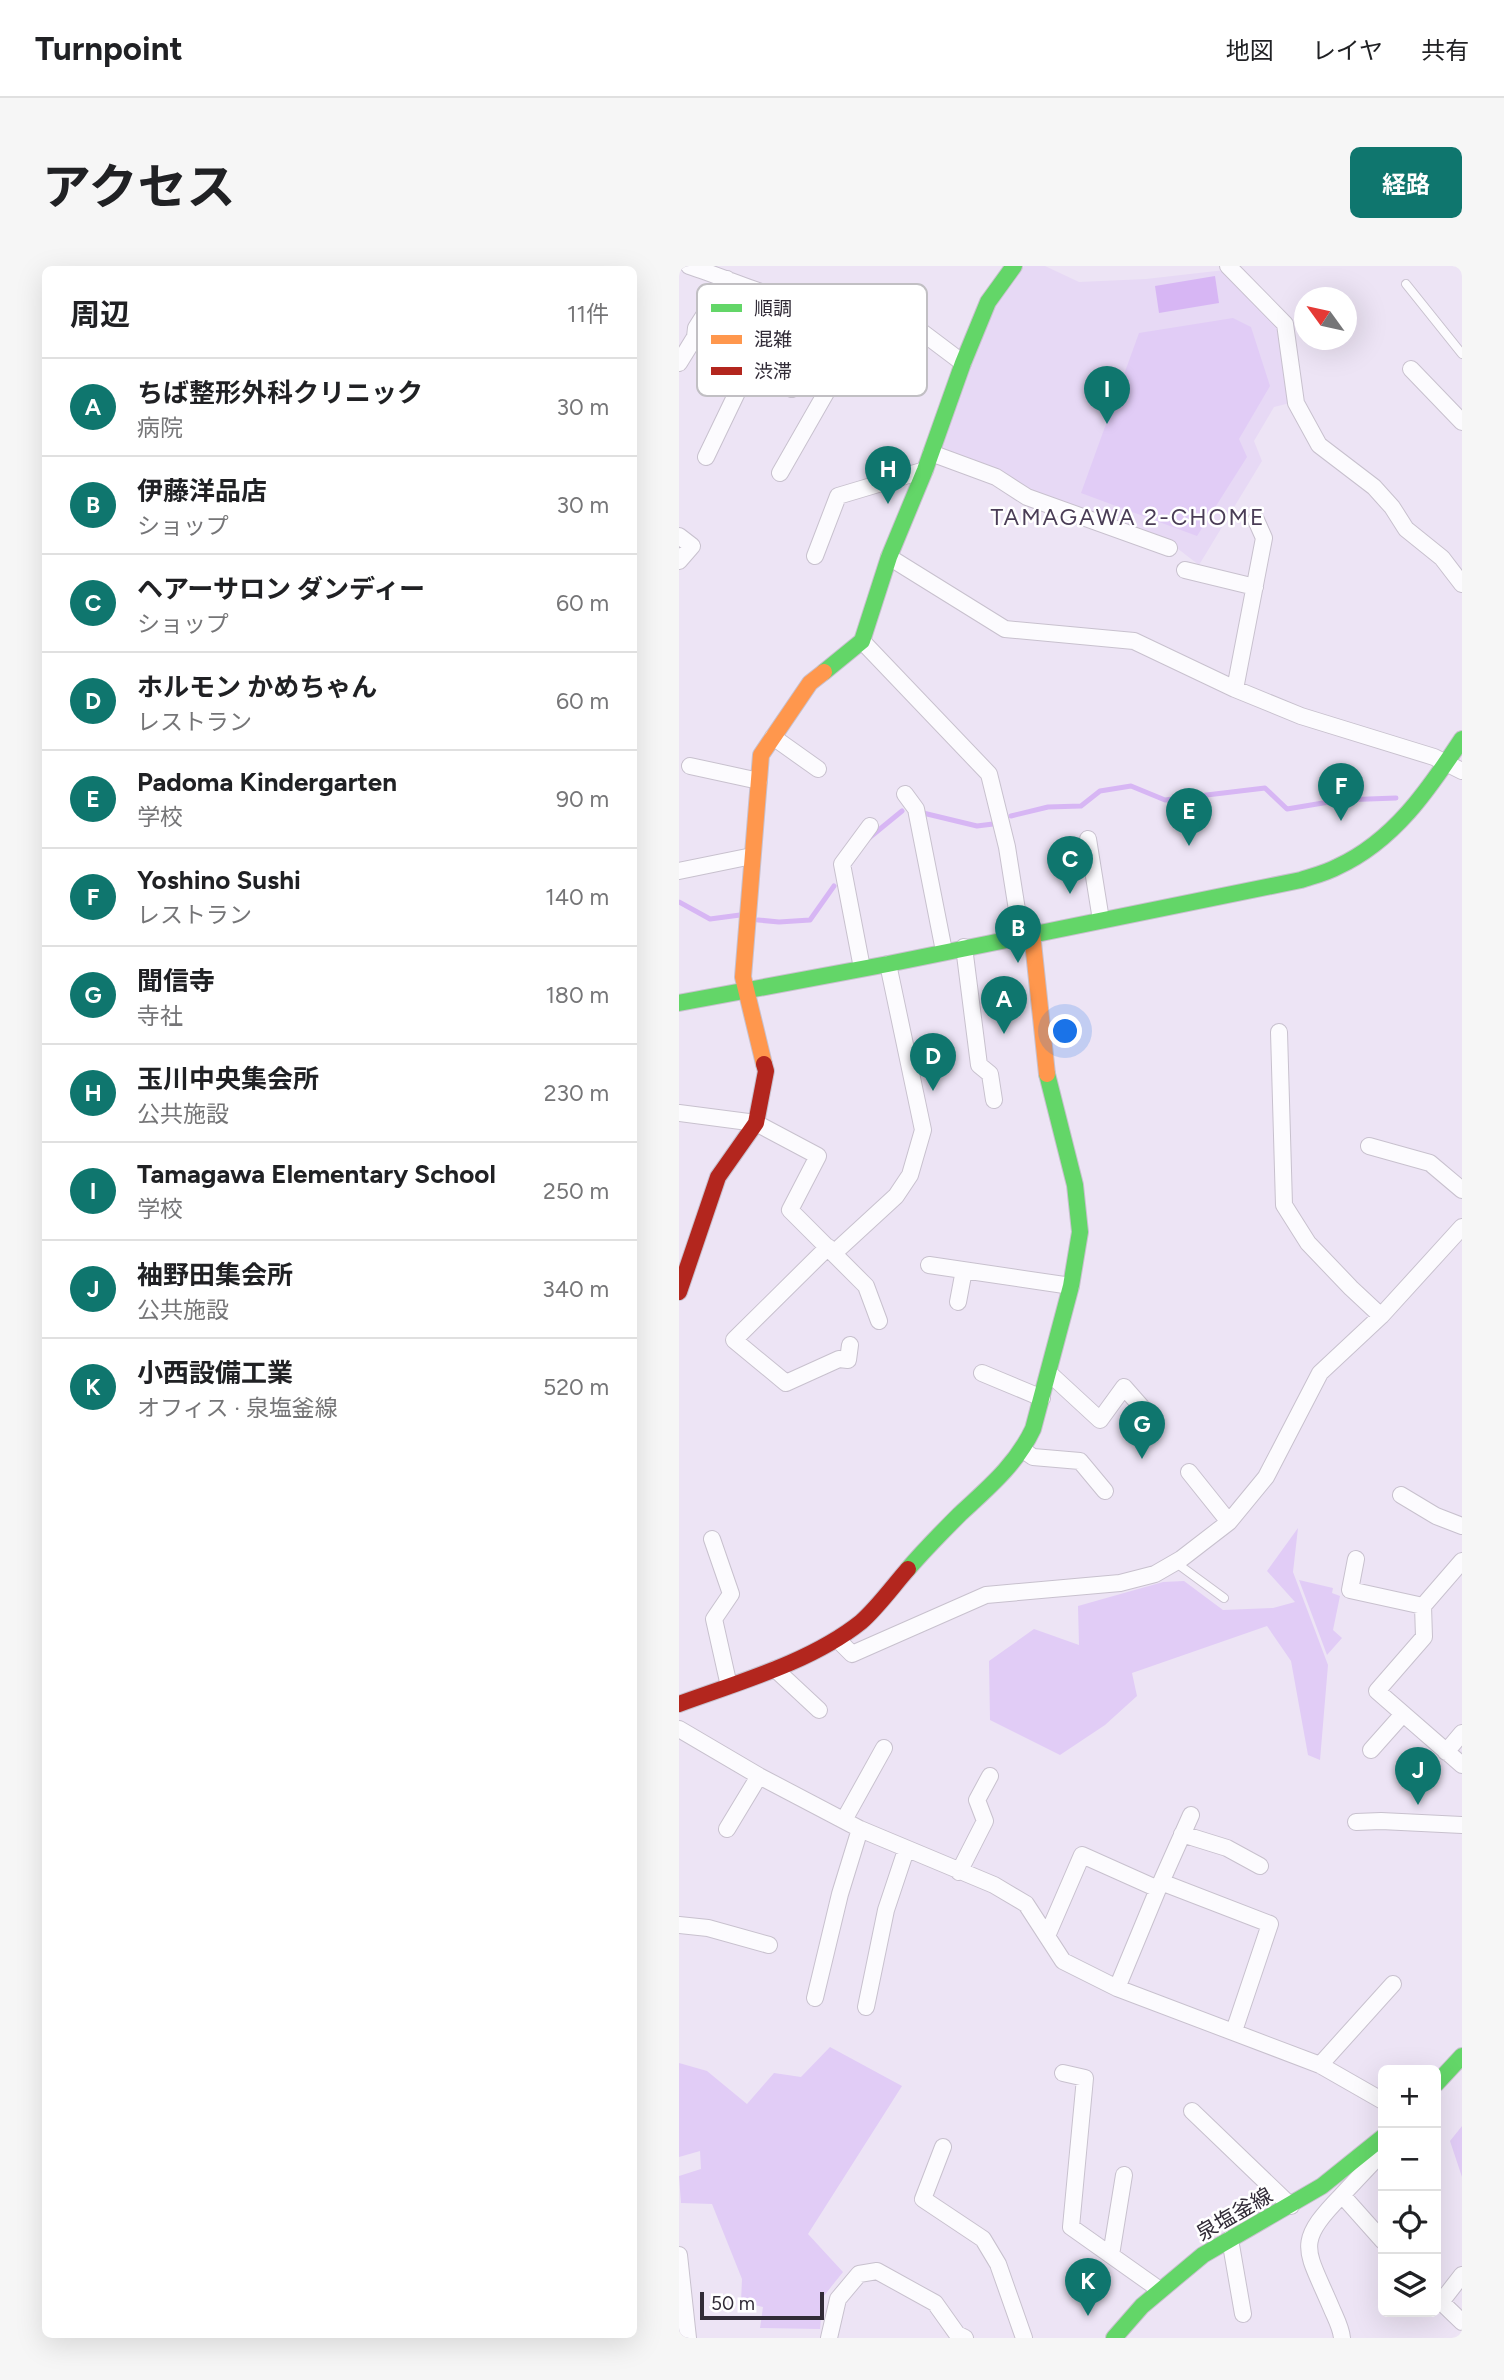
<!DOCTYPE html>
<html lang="ja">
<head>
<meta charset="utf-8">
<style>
  body { margin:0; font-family:Figtree,"Noto Sans JP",sans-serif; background:#f6f6f6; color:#202124 }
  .controls { position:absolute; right:21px; bottom:21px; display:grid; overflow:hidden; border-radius:10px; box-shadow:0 7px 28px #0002 }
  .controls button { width:63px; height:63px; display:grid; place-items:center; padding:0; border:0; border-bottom:2px solid #e0e0e0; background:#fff; color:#202124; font:35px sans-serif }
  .compass { position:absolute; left:615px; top:21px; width:63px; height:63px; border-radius:50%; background:#fff; box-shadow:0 7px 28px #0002; rotate:303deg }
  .scale { position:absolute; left:21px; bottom:18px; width:124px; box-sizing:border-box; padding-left:7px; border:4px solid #312b37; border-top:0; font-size:19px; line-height:24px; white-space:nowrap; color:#312b37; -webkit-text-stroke:5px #fff; paint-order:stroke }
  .you { position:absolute; left:387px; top:766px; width:24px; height:24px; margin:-18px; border:5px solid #fff; border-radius:50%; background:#1a73e8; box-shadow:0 0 0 10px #1a73e833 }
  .badge { display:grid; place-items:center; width:46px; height:46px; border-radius:50%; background:#0f766e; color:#fff; font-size:23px; font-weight:700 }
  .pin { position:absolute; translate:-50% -58px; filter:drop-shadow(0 2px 4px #0008) }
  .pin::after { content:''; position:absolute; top:37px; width:24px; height:21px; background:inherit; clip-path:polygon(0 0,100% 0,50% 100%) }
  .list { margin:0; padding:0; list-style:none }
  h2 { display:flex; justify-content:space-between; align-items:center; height:91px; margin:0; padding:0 28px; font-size:30px }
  h2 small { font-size:23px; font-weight:400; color:#757577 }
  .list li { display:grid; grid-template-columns:46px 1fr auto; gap:21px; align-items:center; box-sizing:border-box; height:98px; padding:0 28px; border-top:2px solid #e0e0e0 }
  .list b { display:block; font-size:26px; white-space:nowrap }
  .list p { margin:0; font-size:23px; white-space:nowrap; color:#757577 }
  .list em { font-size:23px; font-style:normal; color:#757577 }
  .icon { flex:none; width:38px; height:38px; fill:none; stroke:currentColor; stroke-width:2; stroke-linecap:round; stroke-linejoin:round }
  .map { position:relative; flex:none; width:783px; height:2072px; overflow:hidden; border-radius:10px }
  header { display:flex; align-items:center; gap:42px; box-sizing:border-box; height:98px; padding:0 35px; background:#fff; border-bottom:2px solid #e0e0e0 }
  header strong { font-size:33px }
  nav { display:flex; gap:38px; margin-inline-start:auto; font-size:24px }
  .intro { display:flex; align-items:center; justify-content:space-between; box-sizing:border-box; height:168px; padding:0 42px }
  h1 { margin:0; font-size:49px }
  .button { padding:18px 32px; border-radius:10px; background:#0f766e; color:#fff; font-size:24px; font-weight:700 }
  main { display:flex; gap:42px; padding:0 42px }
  aside { flex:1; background:#fff; border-radius:10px; box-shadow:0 7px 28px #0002 }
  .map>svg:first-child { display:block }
  .built { fill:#e7d9f5 }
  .green { fill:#e1ccf6 }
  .water { fill:#d7b6f4 }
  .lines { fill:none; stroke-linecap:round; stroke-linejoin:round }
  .stream { stroke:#d7b6f4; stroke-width:5 }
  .lane-casing { stroke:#c8c1ce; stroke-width:10 }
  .street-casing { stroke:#c8c1ce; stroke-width:18 }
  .fast-casing { stroke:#c8c1ce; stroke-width:18 }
  .slow-casing { stroke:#c8c1ce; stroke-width:18 }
  .jam-casing { stroke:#c8c1ce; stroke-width:18 }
  .lane { stroke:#fcfbfe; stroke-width:8 }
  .street { stroke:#fcfbfe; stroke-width:16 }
  .fast { stroke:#63d668; stroke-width:16 }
  .slow { stroke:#ff974d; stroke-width:16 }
  .jam { stroke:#b3261e; stroke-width:16 }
  .labels { text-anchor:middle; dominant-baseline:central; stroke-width:5; stroke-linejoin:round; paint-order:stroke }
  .street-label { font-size:21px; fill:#312b37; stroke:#fff }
  .neighbourhood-label { font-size:23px; letter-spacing:2px; fill:#4a3d56; stroke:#fff }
  .key { fill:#fff; stroke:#c1bfc3; stroke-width:2 }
  .key-label { font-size:19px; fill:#312b37 }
</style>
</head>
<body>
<header>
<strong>Turnpoint</strong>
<nav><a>地図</a><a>レイヤ</a><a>共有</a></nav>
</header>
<div class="intro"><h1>アクセス</h1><a class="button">経路</a></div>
<main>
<aside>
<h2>周辺<small>11件</small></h2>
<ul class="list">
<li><span class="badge">A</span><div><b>ちば整形外科クリニック</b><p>病院</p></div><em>30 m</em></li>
<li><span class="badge">B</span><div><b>伊藤洋品店</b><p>ショップ</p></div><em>30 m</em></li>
<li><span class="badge">C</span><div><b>ヘアーサロン ダンディー</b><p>ショップ</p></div><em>60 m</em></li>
<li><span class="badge">D</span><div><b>ホルモン かめちゃん</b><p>レストラン</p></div><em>60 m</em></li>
<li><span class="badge">E</span><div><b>Padoma Kindergarten</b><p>学校</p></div><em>90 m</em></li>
<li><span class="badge">F</span><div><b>Yoshino Sushi</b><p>レストラン</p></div><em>140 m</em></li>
<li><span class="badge">G</span><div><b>聞信寺</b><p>寺社</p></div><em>180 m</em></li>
<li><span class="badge">H</span><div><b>玉川中央集会所</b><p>公共施設</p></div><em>230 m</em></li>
<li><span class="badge">I</span><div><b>Tamagawa Elementary School</b><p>学校</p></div><em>250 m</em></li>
<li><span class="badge">J</span><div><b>袖野田集会所</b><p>公共施設</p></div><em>340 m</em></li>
<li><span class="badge">K</span><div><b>小西設備工業</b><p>オフィス · 泉塩釜線</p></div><em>520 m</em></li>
</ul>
</aside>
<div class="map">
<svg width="783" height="2072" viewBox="0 0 783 2072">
  <rect width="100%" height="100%" fill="#ede4f5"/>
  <path class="built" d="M345,0H366L400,16L467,13L546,4L599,59L611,137L595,141L575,175L583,195L520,299L490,276L351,225L262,183L312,42Z"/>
  <path class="green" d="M554,52L572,61L591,120L560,173L568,191L518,270L402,227L460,67Z
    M619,1262L614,1306L649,1399L641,1494L629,1489L612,1395L588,1360L453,1407L458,1430L426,1459L381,1489L311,1454L310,1395L355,1363L400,1379L399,1340L484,1316L505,1315L544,1344L594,1342L616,1336L588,1305Z
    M620,1314L654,1322L653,1327L661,1330L654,1364L663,1372L648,1389Z
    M151,1781L223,1820L129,1968L164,2006L144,2031L141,2063L81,2062L84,2041L62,2036L63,2013L33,1938L2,1937L0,1910L22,1903L21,1885L0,1891V1797L28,1805L68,1838L95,1807L122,1811Z
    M783,1860V1911L771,1875Z"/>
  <path class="water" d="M536,10L540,37L480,47L476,20Z"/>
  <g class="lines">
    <path class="stream" d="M244,547L298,560L314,558
      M332,550L369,541L402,540L421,525L452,520L486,534L586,522L608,543L662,534L717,532
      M190,572L223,545
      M0,636L31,653L61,649
      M79,654L100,656L131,654L155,620"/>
    <g class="lane-casing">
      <path id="lane" d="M727,18L783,88
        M496,1296L545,1332"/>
    </g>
    <g class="street-casing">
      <path id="street" d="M10,0C77,22 135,56 207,39L284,97
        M549,0L606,58L617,137L640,179L695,221L713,241L727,263L763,292L783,318
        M16,71L71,103L113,123
        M0,97L16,71L17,62L48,13
        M732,103L783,156
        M252,187L317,211L348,231L490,282
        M27,191L102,35
        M101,207L196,41
        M0,270L13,280L0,295
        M136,290L159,230L246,204
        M210,291L326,363L455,375L556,423L622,450L755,491L783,505
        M506,304L576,321
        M183,375L310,508L328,581L342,669
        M556,423L585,272L577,254
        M94,471L139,503
        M11,500L80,515
        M226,528L237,543L265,685
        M409,573L422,654
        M0,605L73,590
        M285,681L300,799L311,808L315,834
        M183,702L163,598L191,560
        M600,766L605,939L629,977L672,1022L702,1050
        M0,847L77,857L139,890L111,944L187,1020L200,1055
        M690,880L751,897L783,924
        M149,981L55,1074L107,1117L160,1093L169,1094L171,1079
        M155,987L217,930L231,909L244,864L209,698
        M250,999L392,1020
        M279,1036L285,1004
        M303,1107L363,1132
        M370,1107L421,1154L445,1121L474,1154
        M344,1184L354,1191L401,1195L426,1225
        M510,1206L550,1256
        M722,1229L757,1250L783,1260
        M33,1273L52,1328L35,1353L50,1420
        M677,1293L671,1324L744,1340L745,1371L698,1425L783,1499
        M744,1340L783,1295
        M158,1373L173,1388L307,1329L441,1317L476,1308L502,1293L550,1256L587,1211L641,1107L702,1050L783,961
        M96,1403L140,1444
        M0,1463L80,1510L181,1563L315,1619L347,1638L384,1695L438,1722L641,1799L704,1835
        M692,1484L724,1448
        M767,1486L783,1467
        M165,1554L205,1482
        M677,1556L702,1555L783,1559
        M48,1563L80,1510
        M503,1568L548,1582L581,1600
        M280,1606L306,1555L298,1534L311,1510
        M482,1616L591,1658L555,1765
        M479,1623L512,1549
        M0,1659L29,1662L90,1679
        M368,1670L403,1589L479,1623L438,1722
        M136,1732L161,1628L181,1563
        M187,1741L207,1644L227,1584
        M641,1799L714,1718
        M384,1807L406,1812L392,1961L481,2024
        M513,1845L612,1940
        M264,1881L244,1933L304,1973L319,1998L345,2072
        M694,1881L696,1894L663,1929L704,1975
        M551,1973L564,2048
        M0,1989L9,2072
        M432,1989L445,1909
        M757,2031L783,2056
        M762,2036L783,2009
        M150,2072L159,2033L180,2008L198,2005L256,2037L278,2068L286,2072
        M663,2072C662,2061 656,2051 652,2041C627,1982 615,1978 663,1929"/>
    </g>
    <g class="fast-casing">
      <path id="fast" d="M145,406L183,375L210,291L246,204L284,97L309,36L335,0
        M0,737L209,698L622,614C634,610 647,607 658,601C715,575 750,523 783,473
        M229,1303C245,1284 263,1266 281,1248C309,1222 337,1199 354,1163L392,1020L401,966L396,919L368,808
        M757,1818L783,1790
        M435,2072L463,2040L524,1989L643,1920L704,1871"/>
    </g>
    <g class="slow-casing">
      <path id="slow" d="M353,667L368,808
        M85,798L64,711L82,489L131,417L145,406"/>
    </g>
    <g class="jam-casing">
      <path id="jam" d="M0,1026L39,911L77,857L87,805L85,798
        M0,1438C60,1416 132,1396 182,1356C199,1341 214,1320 229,1303"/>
    </g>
    <use href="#lane" class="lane"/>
    <use href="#street" class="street"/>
    <use href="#fast" class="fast"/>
    <use href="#slow" class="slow"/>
    <use href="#jam" class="jam"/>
  </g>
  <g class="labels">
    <g class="street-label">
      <text transform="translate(555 1948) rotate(-30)">泉塩釜線</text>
    </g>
    <g class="neighbourhood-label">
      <text x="449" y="251">TAMAGAWA 2-CHOME</text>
    </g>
  </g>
  <rect x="18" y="18" width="230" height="112" rx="10" class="key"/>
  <rect x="32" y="38" width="31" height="8" fill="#63d668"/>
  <rect x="32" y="69" width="31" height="9" fill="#ff974d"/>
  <rect x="32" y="101" width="31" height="8" fill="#b3261e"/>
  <g class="key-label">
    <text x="75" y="49">順調</text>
    <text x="75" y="80">混雑</text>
    <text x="75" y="112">渋滞</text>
  </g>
</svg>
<div class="controls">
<button>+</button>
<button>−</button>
<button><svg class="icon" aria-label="locate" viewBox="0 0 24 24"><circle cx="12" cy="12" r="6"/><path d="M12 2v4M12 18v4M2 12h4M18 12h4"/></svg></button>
<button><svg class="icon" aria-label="layers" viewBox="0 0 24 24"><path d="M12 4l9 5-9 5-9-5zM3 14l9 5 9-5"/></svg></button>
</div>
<svg class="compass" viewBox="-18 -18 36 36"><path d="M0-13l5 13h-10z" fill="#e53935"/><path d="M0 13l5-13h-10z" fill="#757577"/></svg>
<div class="scale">50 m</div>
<div class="you"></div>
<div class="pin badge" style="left:325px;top:768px">A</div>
<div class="pin badge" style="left:339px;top:697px">B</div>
<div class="pin badge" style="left:391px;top:628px">C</div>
<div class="pin badge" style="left:254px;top:825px">D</div>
<div class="pin badge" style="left:510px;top:580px">E</div>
<div class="pin badge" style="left:662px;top:555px">F</div>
<div class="pin badge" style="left:463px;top:1193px">G</div>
<div class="pin badge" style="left:209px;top:238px">H</div>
<div class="pin badge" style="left:428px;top:158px">I</div>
<div class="pin badge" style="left:739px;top:1539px">J</div>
<div class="pin badge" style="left:409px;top:2050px">K</div>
</div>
</main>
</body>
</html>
